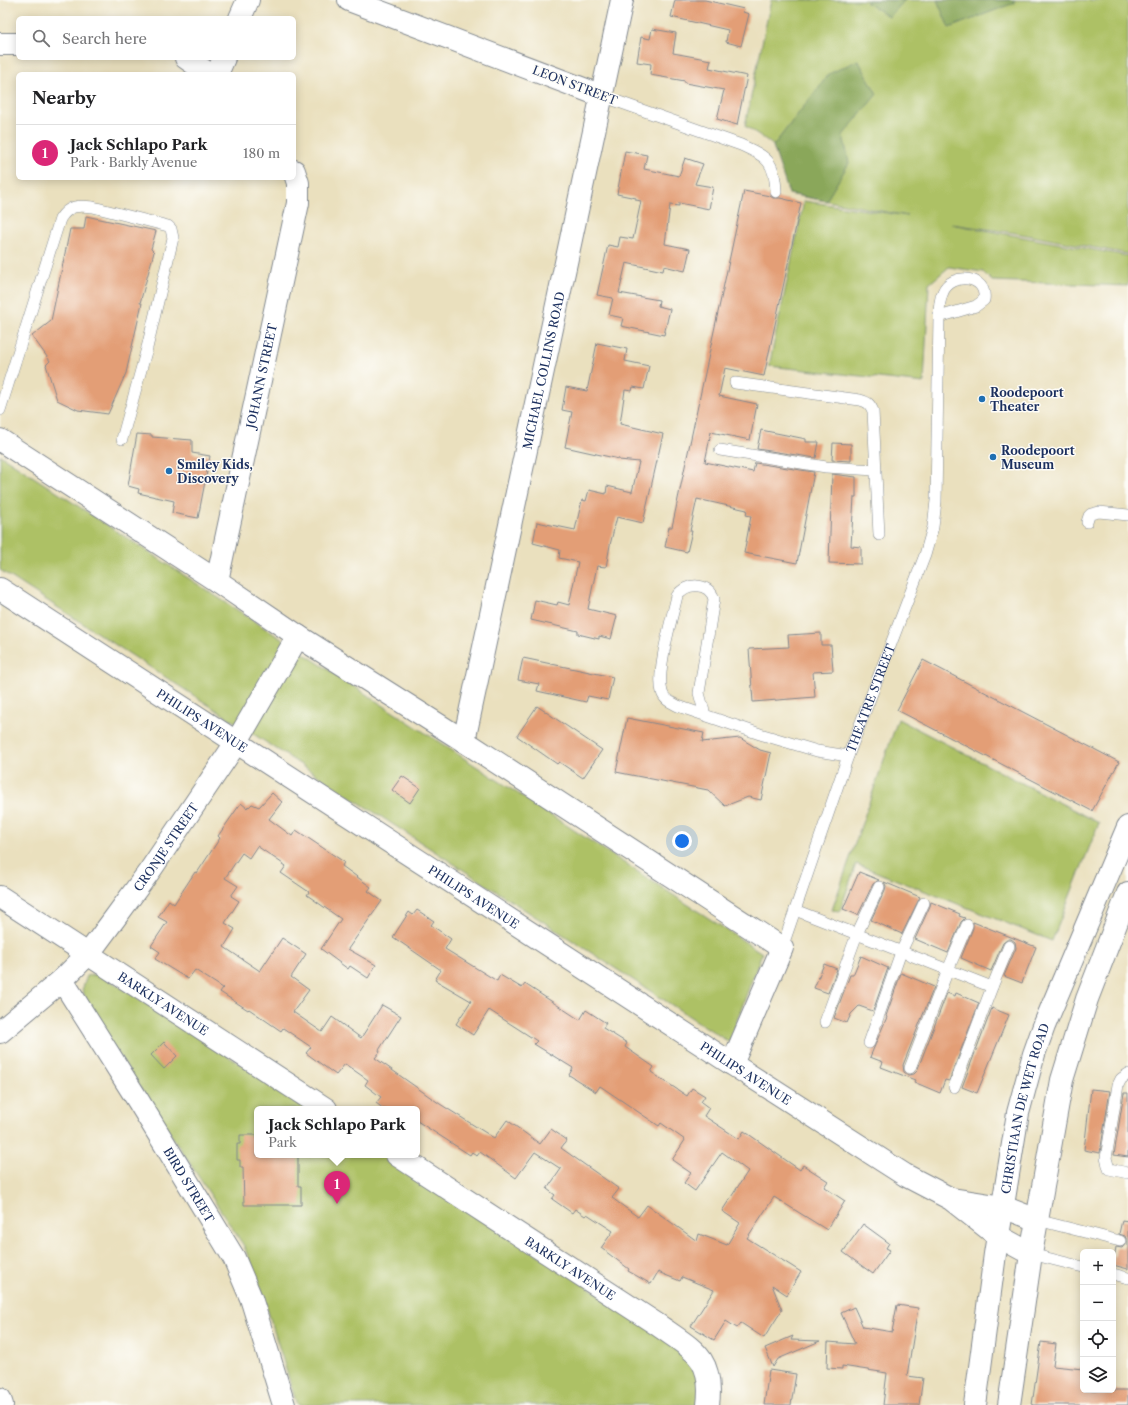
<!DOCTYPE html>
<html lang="en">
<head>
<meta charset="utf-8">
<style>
  body { margin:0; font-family:"Libre Caslon Text",serif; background:#f2f2f2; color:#202124 }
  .controls { position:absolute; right:12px; bottom:12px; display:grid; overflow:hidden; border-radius:6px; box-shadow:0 2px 10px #0003 }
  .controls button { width:36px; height:36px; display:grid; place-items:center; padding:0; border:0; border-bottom:1px solid #e0e0e0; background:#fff; color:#202124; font:20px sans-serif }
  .you { position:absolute; left:682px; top:841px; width:14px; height:14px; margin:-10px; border:3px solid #fff; border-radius:50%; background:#1a73e8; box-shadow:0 0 0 6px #1a73e833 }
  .badge { display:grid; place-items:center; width:26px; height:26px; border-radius:50%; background:#db2777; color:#fff; font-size:13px; font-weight:700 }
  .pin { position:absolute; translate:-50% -33px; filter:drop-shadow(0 1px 2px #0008) }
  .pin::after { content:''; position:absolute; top:21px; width:14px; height:12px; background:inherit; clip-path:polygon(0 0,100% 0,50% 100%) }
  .popup { position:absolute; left:254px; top:1106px; width:166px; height:52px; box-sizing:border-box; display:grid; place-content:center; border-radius:6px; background:#fff; filter:drop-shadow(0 1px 3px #0005); font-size:13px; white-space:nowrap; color:#757577 }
  .popup b { font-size:15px; color:#202124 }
  .popup::after { content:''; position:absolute; left:50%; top:100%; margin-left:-8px; border:8px solid transparent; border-top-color:#fff }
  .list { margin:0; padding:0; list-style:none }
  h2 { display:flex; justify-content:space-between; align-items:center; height:52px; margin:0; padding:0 16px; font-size:17px }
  h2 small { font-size:13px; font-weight:400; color:#757577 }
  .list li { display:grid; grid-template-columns:26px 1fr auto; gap:12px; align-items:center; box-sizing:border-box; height:56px; padding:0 16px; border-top:1px solid #e0e0e0 }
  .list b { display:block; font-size:15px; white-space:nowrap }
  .list p { margin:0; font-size:13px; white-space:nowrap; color:#757577 }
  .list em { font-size:13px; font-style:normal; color:#757577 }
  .icon { flex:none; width:22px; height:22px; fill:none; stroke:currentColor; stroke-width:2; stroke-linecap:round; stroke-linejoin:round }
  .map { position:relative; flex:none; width:1128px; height:1405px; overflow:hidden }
  .search { position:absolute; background:#fff; box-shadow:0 2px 10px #0003; left:16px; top:16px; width:280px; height:44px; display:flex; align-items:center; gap:10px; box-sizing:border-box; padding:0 14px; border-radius:6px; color:#757577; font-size:15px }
  .panel { position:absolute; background:#fff; box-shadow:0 2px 10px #0003; left:16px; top:72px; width:280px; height:108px; border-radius:6px }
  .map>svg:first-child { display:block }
  .green { fill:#adc165; stroke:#647862 }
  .forest { fill:#8aa75a; stroke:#526b5c }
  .building { fill:#e39e76 }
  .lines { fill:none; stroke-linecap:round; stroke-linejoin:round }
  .lane-casing { stroke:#82888e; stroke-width:12 }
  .street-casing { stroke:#82888e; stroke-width:24 }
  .secondary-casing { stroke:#82888e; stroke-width:24 }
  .lane { stroke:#fff; stroke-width:11 }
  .street { stroke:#fff; stroke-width:22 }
  .secondary { stroke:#fff; stroke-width:22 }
  .poi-dot { fill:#1f6fb2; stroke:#fdfcf7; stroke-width:1.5 }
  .labels { text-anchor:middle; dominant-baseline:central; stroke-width:3; stroke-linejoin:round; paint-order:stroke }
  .street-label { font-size:12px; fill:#1b2f5e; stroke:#fdfcf7 }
  .poi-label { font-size:12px; font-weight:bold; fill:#1b2f5e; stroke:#fdfcf7; text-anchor:start }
</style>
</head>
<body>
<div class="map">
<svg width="1128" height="1405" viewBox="0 0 1128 1405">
  <rect width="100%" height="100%" fill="#fdfcf7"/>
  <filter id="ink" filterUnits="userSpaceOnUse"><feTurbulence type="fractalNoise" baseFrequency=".025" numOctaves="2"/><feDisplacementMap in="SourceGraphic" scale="8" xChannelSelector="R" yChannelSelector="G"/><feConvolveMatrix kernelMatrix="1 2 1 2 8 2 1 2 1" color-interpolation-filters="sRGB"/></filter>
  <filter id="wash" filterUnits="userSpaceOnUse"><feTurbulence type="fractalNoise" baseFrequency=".012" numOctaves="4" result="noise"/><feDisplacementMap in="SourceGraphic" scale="16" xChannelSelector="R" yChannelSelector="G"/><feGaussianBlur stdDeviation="0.9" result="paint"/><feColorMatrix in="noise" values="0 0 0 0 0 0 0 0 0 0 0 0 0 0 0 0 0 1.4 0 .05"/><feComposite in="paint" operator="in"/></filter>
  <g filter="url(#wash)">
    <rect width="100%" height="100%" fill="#eae0be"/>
    <path class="green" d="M771,0H1128V254L1015,233L951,224L1128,256V286L992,281L983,272L949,267L929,284L924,383L769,366L804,201L908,216L789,194C789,187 790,179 789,172C785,149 762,137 745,126Z
      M0,455L762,953L729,1042L0,570Z
      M898,719L1099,823L1052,941L856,864L840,911L832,910Z
      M100,974L310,1109H257V1155H382L652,1328L699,1368L702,1405H297L261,1289L244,1246L97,1022L82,990L87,976Z"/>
    <path class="forest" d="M868,0H905L889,17L866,2Z
      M937,0H1014V3L949,28Z
      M858,60L877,94L843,135L849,163L826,201L789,194L773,146L829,74Z"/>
    <g id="blocks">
      <path class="building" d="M675,0H705L744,9L743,12L749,14L741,46L726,42L728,30L671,17Z
        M652,29L676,33L673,53L711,60L709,68L747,76L737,125L717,119L724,90L685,83V81L650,75L651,64L637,62L641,37L650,39Z
        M625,151L647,155L644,169L679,176L685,158L703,164L695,184L713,187L709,209L679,203V206L670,205L665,244L690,249L685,271L664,266L663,271L626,263L619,293L659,300L658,306L670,309L664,335L621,326L623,318L609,315L613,298L597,295L608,245L618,247L620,237L633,239L641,201L636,200V198L617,194Z
        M744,191L770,196L773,198H780L801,203L764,376L725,368L719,396L757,404L750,440L711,432L705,462L753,472L755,463L814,472L797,563L744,553L751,516L746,515L747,510L697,499L690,531H692L687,552L665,547L669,527H672Z
        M86,216L156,231L151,249L154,252L140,303H142L126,373L108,414L78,410L57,400L46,365L50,361L32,336L51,321L70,229H84Z
        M597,343L627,349L625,361L649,366L644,389L633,387L632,391L625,390L620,424L663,434L643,523L617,517L610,545L606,567L597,566L588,609L617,616L611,639L599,636V639L578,634V631L531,620L535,600L557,605L558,602L569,605L578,562L559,558L560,550L533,543L537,522L575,530L582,500L586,501L589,490L606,494L607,486L632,492L639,462L619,460V459L565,447L572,412L562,410L566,387L587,391Z
        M761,430L806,439V442H819L816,458L757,449Z
        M137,434L152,435V437L192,440V453L210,456L198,518L172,513L174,501L138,493L139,489L128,486Z
        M833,443L851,444V461L832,460Z
        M832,474L856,477V497H854L851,546L861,547V564L829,563Z
        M821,633V645H831L833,671L813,672L815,697L753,702L749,649L789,647L788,635Z
        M523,658L613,677L608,700L588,696L586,702L537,691L539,684L518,680Z
        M923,660L1119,762L1092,811L897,710Z
        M537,706L602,750L583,778L559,762L557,764L517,736Z
        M627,718L704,733L702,742L740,738L760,750L771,753L761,800L748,797L725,806L708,790L616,772Z
        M402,776L420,788L410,803L392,790Z
        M272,793L282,802L269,819L292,836L296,830L344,862L342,866L371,887L368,891L382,901L348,949L376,965L368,978L350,966L348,969L321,949L341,919L307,895L309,892L281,873L286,866L257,846L249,858L242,853L225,878L238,886L231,896L239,901L225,923L235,929L224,947L260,971L282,938L306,954L291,977L309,990L293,1012L322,1032L332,1017L361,1038L382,1005L401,1016L379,1050L380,1052L375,1058L440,1104L494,1138L507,1120L540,1144L551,1129L567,1140L561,1148L619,1189L612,1198L638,1217L647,1205L697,1241L699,1234L727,1245L740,1223L722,1211L748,1171L722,1152L695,1191L684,1183L691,1173L672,1160L685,1140L661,1123L659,1126L600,1086L596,1092L569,1075L573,1068L534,1044L537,1041L489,1010L473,1035L456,1024L471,1001L435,980L441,970L393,937L409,912L413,915L417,910L434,921L431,925L451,939L445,949L497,981L500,975L522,988L525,984L580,1020L586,1010L606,1023L603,1028L627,1043L625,1047L654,1067L651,1072L687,1096L692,1088L705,1096L701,1102L709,1108L704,1116L739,1139L744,1131L800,1170L803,1165L828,1181L824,1187L845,1201L827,1230L774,1197L747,1238L801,1272L787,1295L772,1285L782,1310L764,1338L741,1323L737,1328L726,1321L714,1340L691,1326L714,1290L682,1277L680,1281L658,1272L651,1284L628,1271L629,1269L601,1248L613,1231L587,1214L585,1216L575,1209L572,1213L552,1199L555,1195L547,1189L561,1169L535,1152L516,1178L480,1152L477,1156L472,1152L470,1155L417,1121V1109H384L376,1103L381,1097L365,1085L368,1080L345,1064L336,1075L306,1053L311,1047L283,1028L281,1031L249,1009L248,1010L220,992L223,988L195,970L188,979L155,959L160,952L151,946L167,922L158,917L169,900L174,904L195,872L197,873L220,838L218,836L241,803L247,808L248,806L249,807L252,804L259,807Z
        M859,872L879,880L873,884L858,915L843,909Z
        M884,882L920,897L902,934L871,920L885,890L886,886Z
        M931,902L960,914L959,916L965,918L961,922L948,953L915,939L930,906Z
        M973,922L1036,947L1022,983L1004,976L1016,948L1015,942L1011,939H1008L1003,943L991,971L961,958L973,928Z
        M861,956L888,968L873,1011L859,1006L851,1014L847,1023L834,1018L850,975H853Z
        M824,964L837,969L828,993L814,988Z
        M901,973L934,987L903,1065L904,1072L908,1075L914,1074L917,1071L947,993L955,996L956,993L979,1003L949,1081L945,1080L940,1093L914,1082L915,1080L881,1067L883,1062L870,1057L887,1017L886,1016Z
        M992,1008L1009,1015L977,1093L962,1087Z
        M164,1042L177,1056L164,1069L151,1055Z
        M1091,1089L1110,1091L1100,1153L1084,1150Z
        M1124,1093H1128V1157L1114,1155Z
        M240,1135H257V1155H298V1186H301V1205H244L243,1167H240V1160H237V1144H240Z
        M1122,1220L1128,1221V1269L1113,1265L1116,1247L1122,1248L1127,1242L1125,1236L1119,1234Z
        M863,1224L889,1243L886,1248L890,1250L873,1274L843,1252Z
        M897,1305L918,1308L907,1376L923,1378L919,1405H883L887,1373L842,1366V1369L827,1368L828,1342L855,1344L841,1313L854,1307L863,1327L892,1332Z
        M793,1336L791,1340L820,1341L778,1359L773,1367L765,1348Z
        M1041,1342L1056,1344L1053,1366L1083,1369V1390H1128V1405H1032Z
        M769,1370L796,1374L791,1405H764Z"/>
    </g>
  </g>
  <g filter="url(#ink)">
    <use href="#blocks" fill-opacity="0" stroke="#82888e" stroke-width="1"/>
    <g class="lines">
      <g class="lane-casing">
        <g id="lane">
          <path d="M602,96L741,145C767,157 775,161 776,192"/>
          <path d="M735,383L860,400C868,402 870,404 873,411L879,535"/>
          <path d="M0,410L60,219C69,205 78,205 93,207L168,226L171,229L173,238L147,348L122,439"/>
          <path d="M720,450L826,467L875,470"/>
          <path d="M1087,522L1089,516L1091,514L1099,512L1128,515"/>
          <path d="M705,715L699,693L714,599C709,582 686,582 677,596C672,618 656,671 662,692C664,700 671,702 678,706L760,734L817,751L848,756"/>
          <path d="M795,910L992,987L954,1087"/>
          <path id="s1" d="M782,948L848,756L925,555L933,527L936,501L939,317C939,309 939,300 943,292C951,272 988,275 984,300L976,306L939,317"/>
          <path d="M992,987L1009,946"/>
          <path d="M825,1022L857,934L879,887"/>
          <path d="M869,1043L901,952L924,903"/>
          <path d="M910,1068L948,970L967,925"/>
          <path d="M1128,1074L1121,1079L1118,1085L1106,1158L1109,1169L1128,1173"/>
          <path d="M1037,1220L1120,1241"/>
          <path d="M1031,1254L1083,1267"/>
          <path d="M1113,1274L1128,1278"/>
        </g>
      </g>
      <g class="street-casing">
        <g id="street">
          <path d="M349,0L602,96"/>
          <path d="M240,18L248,0"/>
          <path d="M0,44H18"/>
          <path d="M186,58L209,74"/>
          <path d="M217,74L224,58"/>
          <path d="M0,440L217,581L298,636L464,741L782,948L732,1064"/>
          <path id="s2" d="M217,581L298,203V183L294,171"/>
          <path id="s3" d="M0,589L732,1064L905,1175L951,1199L998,1236L1031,1254"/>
          <path id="s4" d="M464,741L622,0"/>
          <path id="s5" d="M0,897L326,1109"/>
          <path id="s6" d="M62,980L139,1102L234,1258L251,1298L284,1405"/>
          <path id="s7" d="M0,1032L62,980L89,953L115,918L151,869L236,743L298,636"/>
          <path id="s8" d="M397,1155L658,1325C693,1350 714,1357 708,1405"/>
          <path d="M952,1199L1003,1207L1037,1220"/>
          <path d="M0,1399L2,1405"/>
        </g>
      </g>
      <g class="secondary-casing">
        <g id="secondary">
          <path id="s9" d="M975,1405L995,1254L1018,1113L1034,1054L1044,1026L1128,827"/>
          <path d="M1009,1405L1031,1254L1062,1080L1087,999L1128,893"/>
        </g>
      </g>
      <use href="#lane" class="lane"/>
      <use href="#street" class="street"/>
      <use href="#secondary" class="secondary"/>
    </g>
  </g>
  <g class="poi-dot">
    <circle cx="982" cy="399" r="4"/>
    <circle cx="993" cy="457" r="4"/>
    <circle cx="169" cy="471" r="4"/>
  </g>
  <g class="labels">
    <g class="street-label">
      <text transform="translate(575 85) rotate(21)">LEON STREET</text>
      <text stroke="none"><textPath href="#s4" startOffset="379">MICHAEL COLLINS ROAD</textPath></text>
      <text stroke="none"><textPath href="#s2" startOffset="210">JOHANN STREET</textPath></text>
      <text stroke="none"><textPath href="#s1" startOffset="265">THEATRE STREET</textPath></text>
      <text stroke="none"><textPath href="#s3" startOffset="241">PHILIPS AVENUE</textPath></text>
      <text stroke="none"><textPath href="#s7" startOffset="250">CRONJE STREET</textPath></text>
      <text stroke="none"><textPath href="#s3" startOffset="565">PHILIPS AVENUE</textPath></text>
      <text stroke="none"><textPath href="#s5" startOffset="195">BARKLY AVENUE</textPath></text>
      <text stroke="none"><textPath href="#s3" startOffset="889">PHILIPS AVENUE</textPath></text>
      <text stroke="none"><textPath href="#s9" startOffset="301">CHRISTIAAN DE WET ROAD</textPath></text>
      <text stroke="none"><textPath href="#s6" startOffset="241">BIRD STREET</textPath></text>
      <text stroke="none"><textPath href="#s8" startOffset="207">BARKLY AVENUE</textPath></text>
    </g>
    <g class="poi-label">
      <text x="990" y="392">Roodepoort<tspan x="990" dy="14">Theater</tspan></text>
      <text x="1001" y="450">Roodepoort<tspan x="1001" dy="14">Museum</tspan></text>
      <text x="177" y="464">Smiley Kids,<tspan x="177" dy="14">Discovery</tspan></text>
    </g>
  </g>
</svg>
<div class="controls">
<button>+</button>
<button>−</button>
<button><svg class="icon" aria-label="locate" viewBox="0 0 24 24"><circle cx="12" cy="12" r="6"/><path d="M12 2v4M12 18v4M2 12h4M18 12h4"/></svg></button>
<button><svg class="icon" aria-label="layers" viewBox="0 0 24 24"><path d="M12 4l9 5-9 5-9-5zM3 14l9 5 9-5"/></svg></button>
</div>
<div class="you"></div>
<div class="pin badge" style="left:337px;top:1204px">1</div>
<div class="popup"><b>Jack Schlapo Park</b>Park</div>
<div class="search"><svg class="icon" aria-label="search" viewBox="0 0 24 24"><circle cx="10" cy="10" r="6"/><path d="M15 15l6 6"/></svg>Search here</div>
<section class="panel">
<h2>Nearby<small></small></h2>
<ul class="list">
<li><span class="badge">1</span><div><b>Jack Schlapo Park</b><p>Park · Barkly Avenue</p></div><em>180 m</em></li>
</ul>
</section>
</div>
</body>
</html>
